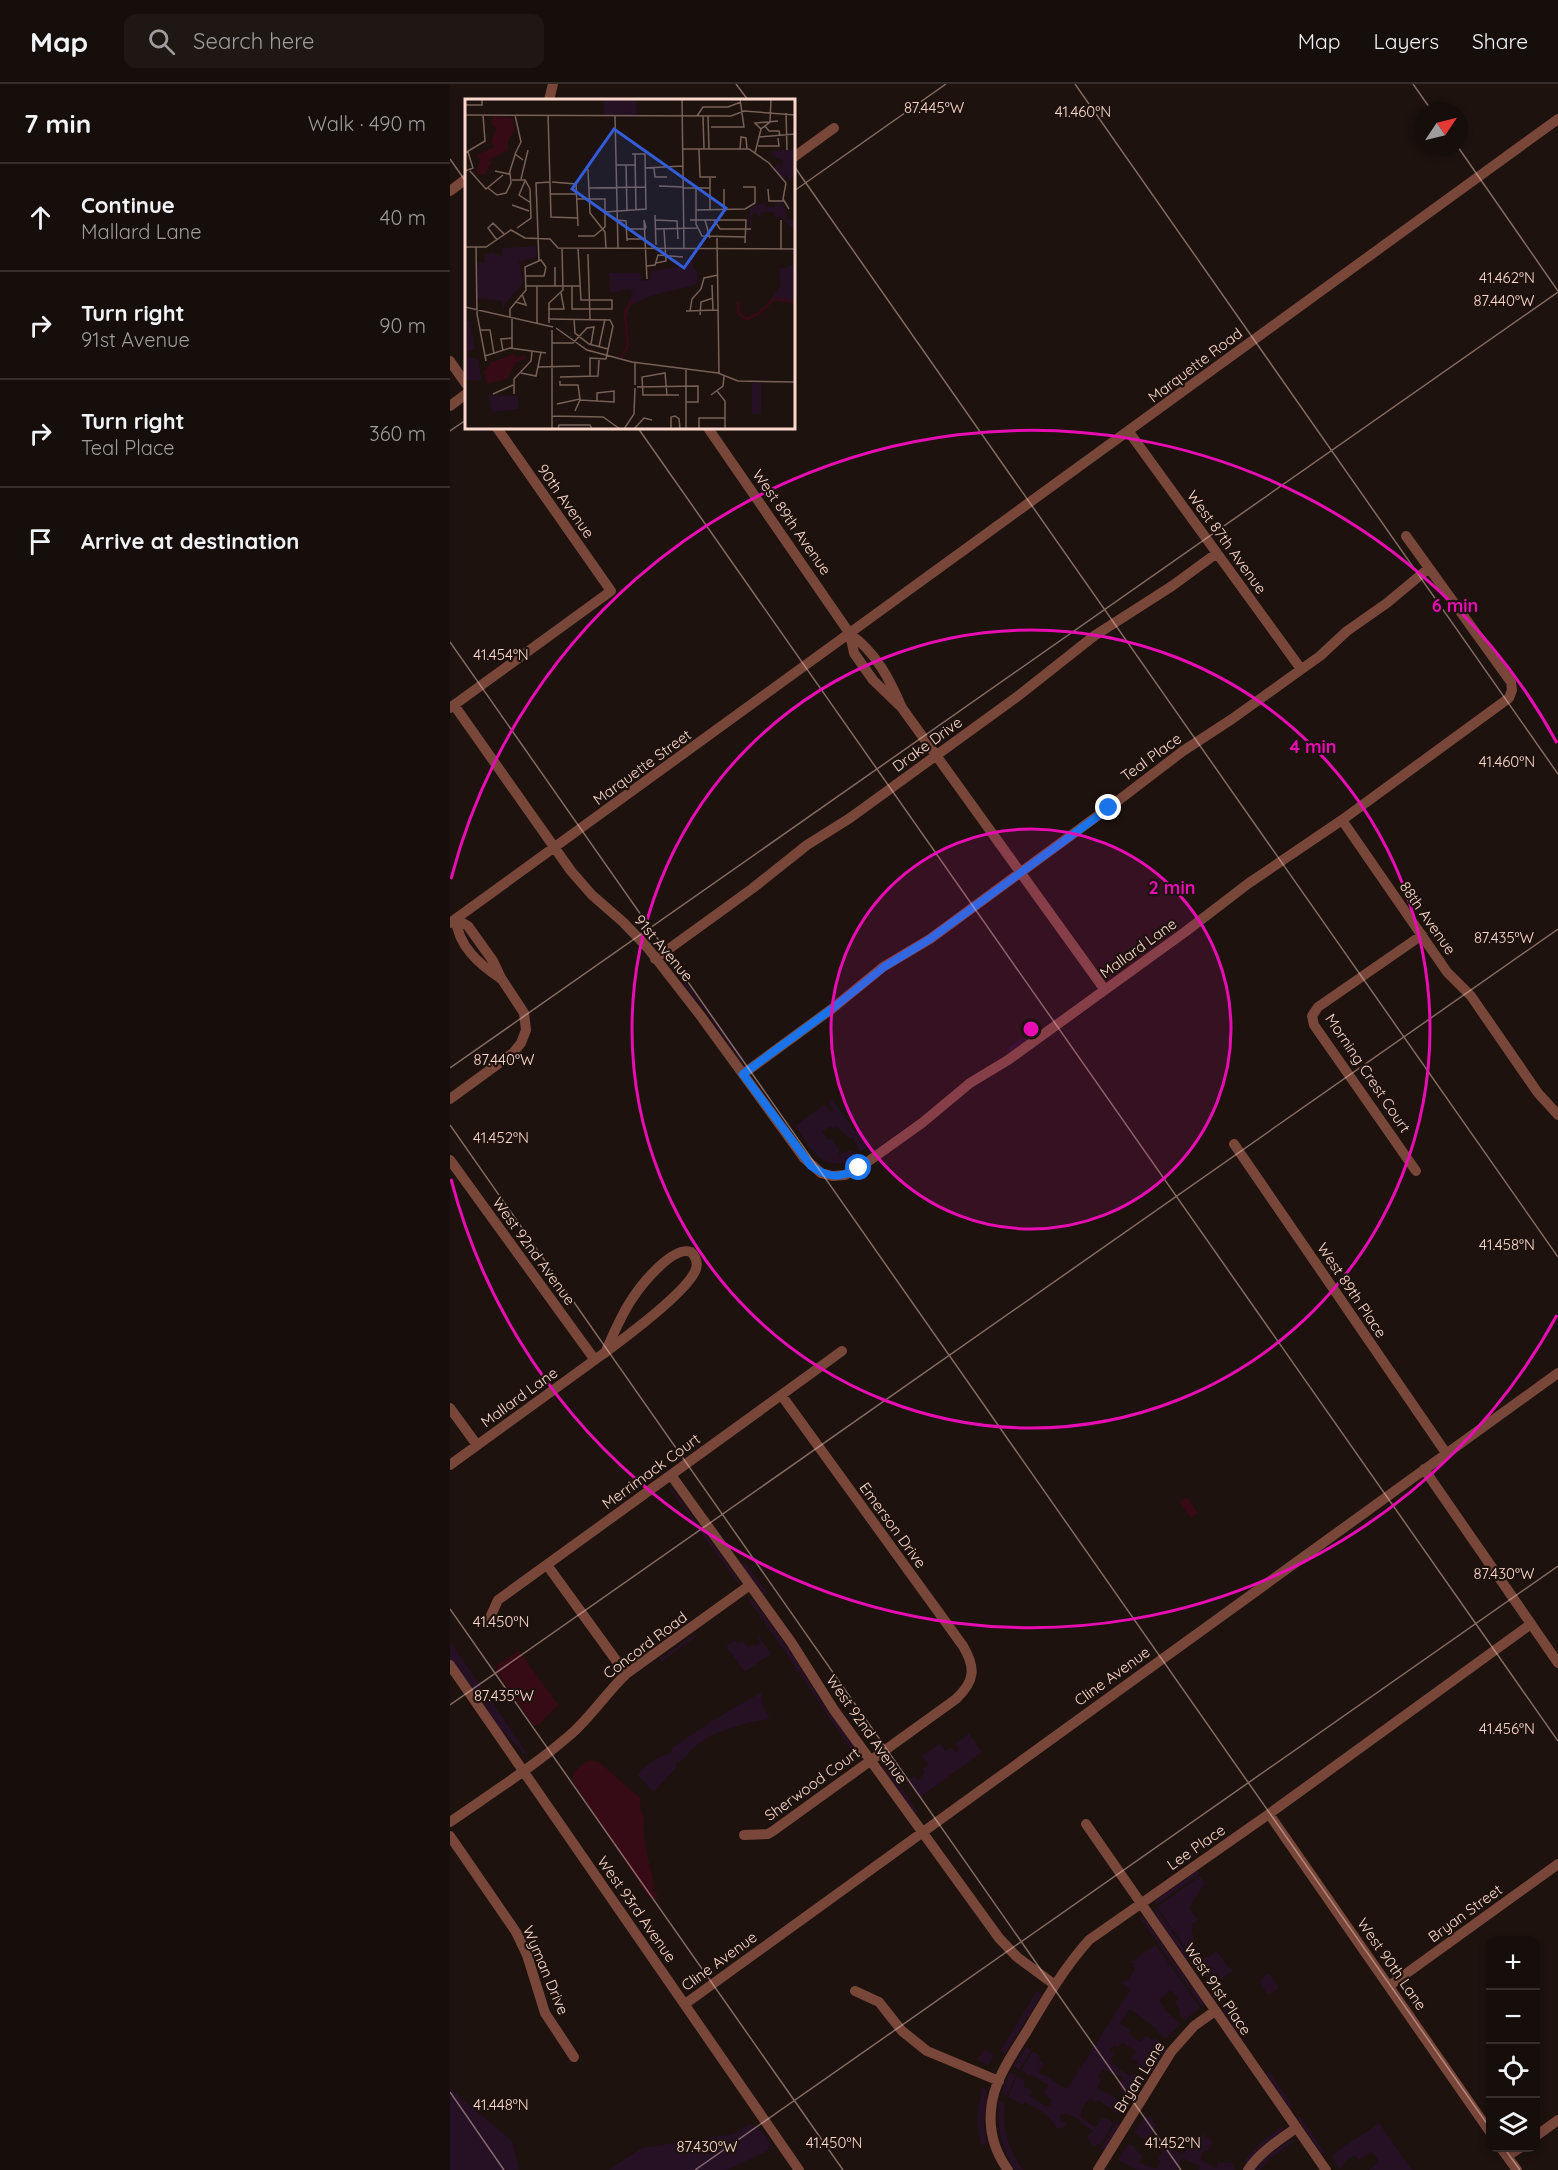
<!DOCTYPE html>
<html lang="en">
<head>
<meta charset="utf-8">
<style>
  body { margin:0; font-family:Quicksand,sans-serif; background:#1f1713; color:#f1f3f6 }
  .controls { position:absolute; right:18px; bottom:18px; display:grid; overflow:hidden; border-radius:12px; box-shadow:0 3px 9px #0003 }
  .controls button { width:54px; height:54px; display:grid; place-items:center; padding:0; border:0; border-bottom:2px solid #352e2b; background:#160e0a; color:#f1f3f6; font:30px sans-serif }
  .compass { position:absolute; left:964px; top:18px; width:54px; height:54px; border-radius:50%; background:#160e0a; box-shadow:0 3px 9px #0003; rotate:55deg }
  .stop { position:absolute; width:18px; height:18px; margin:-14px; border:4px solid #1a73e8; border-radius:50%; background:#fff }
  .stop.end { background:#1a73e8; border-color:#fff; box-shadow:0 2px 6px #0008 }
  .list { margin:0; padding:0; list-style:none }
  h2 { display:flex; justify-content:space-between; align-items:center; height:78px; margin:0; padding:0 24px; font-size:26px }
  h2 small { font-size:20px; font-weight:400; color:#9e9c9c }
  .list li { display:grid; grid-template-columns:39px 1fr auto; gap:18px; align-items:center; box-sizing:border-box; height:108px; padding:0 24px; border-top:2px solid #352e2b }
  .list b { display:block; font-size:22px; white-space:nowrap }
  .list p { margin:0; font-size:20px; white-space:nowrap; color:#9e9c9c }
  .list em { font-size:20px; font-style:normal; color:#9e9c9c }
  .icon { flex:none; width:33px; height:33px; fill:none; stroke:currentColor; stroke-width:2; stroke-linecap:round; stroke-linejoin:round }
  .map { position:relative; flex:none; width:1108px; height:2086px; overflow:hidden }
  header { display:flex; align-items:center; gap:36px; box-sizing:border-box; height:84px; padding:0 30px; background:#160e0a; border-bottom:2px solid #352e2b }
  header strong { font-size:28px }
  nav { display:flex; gap:33px; margin-inline-start:auto; font-size:21px }
  .search { width:420px; height:54px; background:#1f1713; display:flex; align-items:center; gap:15px; box-sizing:border-box; padding:0 21px; border-radius:12px; color:#9e9c9c; font-size:22px }
  main { display:flex }
  aside { flex:1; background:#160e0a }
  .map>svg:first-child { display:block }
  .green { fill:#261024 }
  .water { fill:#370b15 }
  .lines { fill:none; stroke-linecap:round; stroke-linejoin:round }
  .minor { stroke:#79463a; stroke-width:10 }
  .route { stroke:#1a73e8; stroke-width:8 }
  .ticks { fill:none; stroke:#fcd8cc; stroke-width:1.5; stroke-opacity:0.45 }
  .ring { fill:none; stroke:#e70db2; stroke-width:3 }
  .labels { text-anchor:middle; dominant-baseline:central; stroke-width:4.5; stroke-linejoin:round; paint-order:stroke }
  .street-label { font-size:15px; fill:#fcd8cc; stroke:#1d120d }
  .inset-river { fill:none; stroke:#370b15; stroke-width:3 }
  .inset-road { fill:none; stroke:#766159; stroke-width:1.5 }
  .view { fill:#335cd7; fill-opacity:0.15; stroke:#335cd7; stroke-width:3 }
  .inset-edge { fill:none; stroke:#fcd8cc; stroke-width:3 }
  .ticks-label { font-size:15px; text-anchor:middle; fill:#fcd8cc; stroke:#1d120d; stroke-width:4.5; stroke-linejoin:round; paint-order:stroke }
  .centre { fill:#e70db2; stroke:#1d120d; stroke-width:3 }
  .ring-label { font-size:18px; text-anchor:middle; font-weight:bold; fill:#e70db2; stroke:#1d120d; stroke-width:4.5; stroke-linejoin:round; paint-order:stroke }
</style>
</head>
<body>
<header>
<strong>Map</strong>
<div class="search"><svg class="icon" aria-label="search" viewBox="0 0 24 24"><circle cx="10" cy="10" r="6"/><path d="M15 15l6 6"/></svg>Search here</div>
<nav><a>Map</a><a>Layers</a><a>Share</a></nav>
</header>
<main>
<aside>
<h2>7 min<small>Walk · 490 m</small></h2>
<ul class="list">
<li><svg class="icon" aria-label="ahead" viewBox="0 0 24 24"><path d="M12 20V5M6 11l6-6 6 6"/></svg><div><b>Continue</b><p>Mallard Lane</p></div><em>40 m</em></li>
<li><svg class="icon" aria-label="right" viewBox="0 0 24 24"><path d="M7 20v-9h11M14 6l5 5-5 5"/></svg><div><b>Turn right</b><p>91st Avenue</p></div><em>90 m</em></li>
<li><svg class="icon" aria-label="right" viewBox="0 0 24 24"><path d="M7 20v-9h11M14 6l5 5-5 5"/></svg><div><b>Turn right</b><p>Teal Place</p></div><em>360 m</em></li>
<li><svg class="icon" aria-label="arrive" viewBox="0 0 24 24"><path d="M6 21V4h12l-3 4 3 4H6"/></svg><div><b>Arrive at destination</b></div></li>
</ul>
</aside>
<div class="map">
<svg width="1108" height="2086" viewBox="0 0 1108 2086">
  <rect width="100%" height="100%" fill="#1d120d"/>
  <path class="green" d="M234,896L294,975L291,977L256,928L232,899Z
    M588,943L590,946L560,968L556,965Z
    M382,1015L405,1047L409,1045L422,1060L411,1068L402,1053L400,1055L387,1042L383,1045L380,1042L372,1048L378,1056L382,1055L389,1065V1070L402,1066L406,1072C374,1093 362,1065 345,1042L375,1020L381,1028L383,1027L378,1018Z
    M222,1404L287,1493L289,1501L220,1406Z
    M295,1478L318,1510L314,1511L292,1481Z
    M297,1514L304,1517L340,1567L371,1617L408,1668L406,1673C369,1620 335,1566 297,1514Z
    M306,1548L321,1570L295,1588L276,1562L285,1556L288,1560L293,1557L298,1563L301,1561L308,1562L310,1558Z
    M244,1550L246,1553L211,1578L210,1575Z
    M0,1557L77,1669L75,1671L48,1643L0,1574Z
    M311,1608L313,1622L320,1635C294,1639 269,1645 248,1660C240,1665 235,1677 227,1678L226,1684L204,1708L187,1691C197,1681 207,1671 221,1670L222,1664L257,1640Z
    M519,1649L532,1668L501,1691L499,1690L500,1692L470,1713L458,1696L465,1692L468,1696L475,1689L472,1685L478,1680L472,1672L490,1659L495,1667L501,1663L506,1669L509,1666L505,1660Z
    M435,1680L468,1727L465,1729L433,1685L432,1682Z
    M748,1786L749,1791L706,1821L704,1818L708,1814Z
    M750,1792L755,1799L739,1824L748,1836L742,1840C742,1849 744,1862 748,1870L743,1874L707,1823Z
    M706,1824L741,1875L737,1877L707,1834L703,1826Z
    M693,1833L753,1918L754,1921L752,1923L690,1834Z
    M706,1861L750,1924L735,1936L729,1930L730,1927L725,1918L728,1915L721,1906L709,1916L714,1922V1925L730,1940L716,1955L706,1947L707,1945L680,1925L670,1939L680,1946L679,1950L690,1958L696,1951L702,1956L705,1954L713,1960L694,1989L688,1985L687,1978L680,1974L686,1969L685,1965H682L673,1959L670,1960L669,1964L664,1961L660,1967L664,1969L660,1977L678,1991L682,1992L683,1989L691,1994L679,2014L671,2009L672,2007L669,1998L672,1996V1993L653,1985L648,1993L652,1995L647,2004L675,2019L668,2030L648,2016L646,2019L640,2015C634,2019 631,2026 631,2033L645,2043L648,2042L649,2038L653,2034L659,2035L663,2040L650,2061L647,2060L645,2062L640,2059L639,2055L636,2053L643,2047C633,2042 622,2026 610,2031V2036L617,2039L614,2044L607,2045C597,2028 590,2027 575,2018L573,2021L558,2013L567,1992L574,1996V2002L582,2007L579,2012L596,2022L600,2021L601,2015L593,2010L598,2001L581,1990L579,1992L571,1987L583,1967L590,1972L589,1976L595,1980L589,1987L590,1990L602,1994L601,1996L617,2005L680,1906L671,1899L678,1896L685,1885L683,1882L685,1880L680,1878Z
    M767,1867L780,1885L784,1886L762,1901L747,1879L755,1873L760,1874V1872Z
    M819,1889L829,1904L818,1911L810,1900L811,1895Z
    M587,1907L591,1910V1912L555,1970L550,1967Z
    M775,1924L795,1953L792,1955L772,1927Z
    M714,1961L717,1965L700,1992L696,1990Z
    M576,1963L581,1966L569,1986L563,1982Z
    M534,1966L544,1971L538,1981L527,1976Z
    M819,1987L843,2022L839,2023L816,1989Z
    M560,1988L566,1991L557,2012L551,2009Z
    M532,2003L537,2005L534,2040L537,2059L531,2062L527,2036Z
    M0,2004L63,2058L69,2086H0Z
    M549,2016L555,2019C552,2045 558,2065 573,2086H565C551,2064 546,2042 549,2016Z
    M699,2032L704,2035L703,2038L707,2041L702,2050L704,2055L713,2056L714,2060L732,2071L753,2050L763,2058L758,2067H754L751,2075L766,2085L768,2078L778,2079L779,2077L782,2079L785,2086H749L750,2082L732,2074L727,2086H687L668,2076L678,2060L683,2061L686,2066L693,2073L690,2076V2079L706,2085L711,2077L708,2075L713,2066L684,2049L694,2033L697,2034Z
    M850,2032L875,2068L872,2070L847,2034Z
    M667,2037L670,2040L655,2065H650Z
    M929,2039L962,2086H919L929,2077L922,2068L909,2076L905,2071L897,2076L890,2086L881,2072Z
    M299,2040C311,2043 315,2051 321,2061L319,2066L277,2086H159L191,2064L284,2050Z
    M832,2042L834,2044L832,2047L810,2064L797,2079L794,2077L809,2060Z
    M842,2055L843,2058L821,2074L810,2086H805L817,2071Z"/>
  <path class="water" d="M737,1413L748,1429L741,1434L729,1418Z
    M67,1568H70L72,1572L75,1573C78,1582 100,1608 107,1619L108,1621L90,1640L84,1642L46,1587L47,1581Z
    M141,1676L149,1678L190,1714L191,1727L194,1732C191,1756 201,1780 204,1803L202,1806L208,1811L206,1815L199,1813L123,1698V1689L134,1679Z"/>
  <g class="lines">
    <path class="minor" d="M99,16L103,0
      M344,73L384,44
      M0,107L16,95
      M0,277L16,300
      M0,322L16,310
      M258,344L400,550C426,568 440,596 452,624L655,906
      M679,348L851,585
      M400,550L404,569L423,596L450,622
      M4,621L121,787L142,811L173,838L197,863L250,931L354,1074L371,1089L382,1092L395,1091L409,1084L472,1039L520,999L558,976L735,848L799,799L892,736L1059,614L1062,606L1061,598L956,452
      M0,624L161,507L47,344
      M892,736L997,888L1021,912L1088,1009L1108,1031
      M6,835C8,862 29,880 50,894
      M0,839L1108,35
      M205,875L303,804L357,761L400,734L568,612L644,552L722,502L767,469
      M293,990L383,924L433,883L480,855L665,719L733,667L782,635L849,587L870,572L897,547L937,519L979,484
      M0,1015L63,969L71,959L76,946L74,929L51,894L43,877L18,842L6,835
      M784,1060L996,1369
      M0,1076L145,1276
      M966,1087L864,941L862,932L868,923L972,851
      M0,1324L27,1361
      M0,1381L146,1275C168,1259 238,1208 246,1185C248,1178 246,1173 241,1168C223,1161 191,1201 182,1215C171,1231 163,1251 155,1269
      M974,1385L1108,1579
      M221,1391L341,1558L384,1626L549,1854L567,1873L605,1901
      M97,1481L176,1590
      M38,1538L48,1516L392,1267
      M0,1581L349,2086
      M819,1730L1040,2048
      M0,1738C40,1710 83,1683 120,1651C141,1633 156,1609 176,1590L300,1501
      M636,1740L876,2086
      M294,1751L318,1750L323,1747L506,1615C525,1597 526,1584 513,1562L332,1312
      M0,1752L66,1848L77,1871L95,1929L124,1973
      M939,1902L1108,1780
      M405,1907L429,1918L452,1947L477,1967L549,1997
      M235,1920L1108,1289
      M1086,2052L1108,2036
      M1051,2064L1067,2086
      M1057,2072L1070,2064
      M558,2086C545,2068 539,2047 541,2026C543,1997 562,1971 577,1947C596,1915 614,1884 639,1856L819,1730L1081,1540
      M648,2086L721,1968L744,1942L765,1927
      M798,2086C810,2068 829,2056 846,2044"/>
  </g>
  <g class="lines">
    <path class="route" d="M409,1084C390,1094 380,1095 361,1082L293,990L383,924L434,883L480,855L659,724"/>
  </g>
  <path class="ticks" d="M286,0L298,16M625,0L1108,690M963,0L982,27M1008,63L1108,207M0,75L16,98M344,82L1108,1173M344,107L496,0M188,344L1108,1657M0,347L16,336M0,558L1040,2044M0,984L1108,208M0,1041L731,2086M0,1525L393,2086M0,1621L1108,845M0,2008L54,2086M1054,2064L1070,2086M245,2086L1108,1482"/>
  <circle cx="581" cy="945" r="200" fill="#e70db2" fill-opacity=".12"/>
  <g class="ring">
    <circle cx="581" cy="945" r="200"/>
    <circle cx="581" cy="945" r="399"/>
    <path d="M1107 1231A599 599 0 0 1 1 1095M1 795A599 599 0 0 1 1107 659"/>
  </g>
  <g class="labels">
    <g class="street-label">
      <text transform="translate(745 281) rotate(-37)">Marquette Road</text>
      <text transform="translate(116 417) rotate(55)">90th Avenue</text>
      <text transform="translate(342 438) rotate(55)">West 89th Avenue</text>
      <text transform="translate(777 458) rotate(54)">West 87th Avenue</text>
      <text transform="translate(477 660) rotate(-36)">Drake Drive</text>
      <text transform="translate(701 673) rotate(-36)">Teal Place</text>
      <text transform="translate(192 683) rotate(-36)">Marquette Street</text>
      <text transform="translate(978 834) rotate(55)">88th Avenue</text>
      <text transform="translate(214 864) rotate(50)">91st Avenue</text>
      <text transform="translate(688 864) rotate(-36)">Mallard Lane</text>
      <text transform="translate(918 989) rotate(56)">Morning Crest Court</text>
      <text transform="translate(84 1167) rotate(54)">West 92nd Avenue</text>
      <text transform="translate(902 1206) rotate(56)">West 89th Place</text>
      <text transform="translate(69 1313) rotate(-36)">Mallard Lane</text>
      <text transform="translate(201 1387) rotate(-36)">Merrimack Court</text>
      <text transform="translate(443 1441) rotate(54)">Emerson Drive</text>
      <text transform="translate(195 1561) rotate(-37)">Concord Road</text>
      <text transform="translate(662 1592) rotate(-36)">Cline Avenue</text>
      <text transform="translate(417 1645) rotate(55)">West 92nd Avenue</text>
      <text transform="translate(362 1700) rotate(-36)">Sherwood Court</text>
      <text transform="translate(746 1763) rotate(-35)">Lee Place</text>
      <text transform="translate(187 1825) rotate(55)">West 93rd Avenue</text>
      <text transform="translate(1015 1829) rotate(-36)">Bryan Street</text>
      <text transform="translate(269 1877) rotate(-36)">Cline Avenue</text>
      <text transform="translate(942 1880) rotate(55)">West 90th Lane</text>
      <text transform="translate(96 1886) rotate(67)">Wyman Drive</text>
      <text transform="translate(768 1905) rotate(56)">West 91st Place</text>
      <text transform="translate(689 1993) rotate(-58)">Bryan Lane</text>
    </g>
  </g>
  <g transform="translate(15 15)">
    <rect width="330" height="330" fill="#1d120d"/>
    <path d="M139,0H171L172,16H139ZM330,50V75L324,82L321,75L319,80L309,71L314,63L317,72L318,61L307,57L306,52ZM311,102L319,103L312,108L319,106L322,120L329,121L330,132L315,117L310,119L309,113L295,114L297,119L288,113L285,145V108L301,104L300,108H310ZM71,147L72,158L54,163L59,183L39,206V214L37,202L12,199V164H19L20,156L28,153L37,158V149ZM228,151H230L228,168L233,174L231,186L188,196L166,206L163,215L170,216H162L164,244L157,259L155,258L162,247L159,213L168,193L164,190L145,194L144,174H175L177,182H184L186,172L224,166ZM330,166V202L312,199L305,201L316,186L314,170ZM0,222H5L10,250L3,253L4,259L13,260L17,282L0,281ZM287,284H296V315H287ZM23,292L26,296L53,297V310L27,313Z" fill="#261024"/>
    <path d="M28,17L48,19L50,32L43,41V51L22,62H27L20,75L11,76L15,60L11,56L29,48L26,42L32,30L26,24ZM49,255L52,259L60,256V260L51,263L42,280L22,285L19,272L27,263Z" fill="#370b15"/>
    <path class="inset-river" d="M273,203L274,215L282,220L293,215L309,200L330,203M156,259L163,247L160,213L166,202"/>
    <path class="inset-road" d="M217,0L219,150M1,6H17V0M321,14L322,51M0,16L266,17L279,12L330,16M50,16L56,43L50,55L58,61M83,16L86,118L113,119M150,17L153,149M232,17L238,8H263L276,3M238,17L239,50M243,17L244,50M300,27L304,32H314L315,37M246,28H279L275,0M296,30L290,24L313,22M294,38L330,35M293,47H314L313,39M218,50H284L304,64L321,84M234,50L235,78H251M275,50L276,38L281,39L282,50M0,54L20,42L18,16M290,54L296,30L305,23L306,0M170,55L171,111M151,66H171M161,66L162,112M180,69L218,67M189,69L190,78H202M123,70L125,114L140,133L141,149M0,72L8,69L3,53M5,72L21,90L38,76M30,72L44,75L50,56M245,79V111M56,80L63,51M47,81H60L65,90L66,119L52,129M60,82L54,96L66,104M87,83L111,85L113,127M321,84L318,100L324,110M194,87L218,88M23,89L32,96L41,94L46,84L45,74M124,89L180,88M218,89H245M231,89V125L237,137L281,138M259,90V111M303,90L304,102H319M85,95H112M112,100H140V128L129,137H113M47,106L64,112M231,111L280,110L290,104V88H278M140,113L181,110L180,55H167M190,116L191,146M152,121L161,122L162,142M190,121L212,122L213,140M225,121H281L280,144M240,121L245,139M249,121L255,130H286M316,121V150M181,129L179,121L182,180M162,130H181M190,130L232,129M252,139L254,274M162,140H181M32,141L23,129L28,124L39,135M0,148H21L46,131L60,139L85,140L93,149L330,150M11,148L12,215L21,262M123,155L125,220M74,162L71,84L85,83M191,164L201,162L199,130M182,167L190,166L193,156L218,158M90,168V187M61,177H79L81,168M247,186L248,212M61,187H115M72,187V225M107,187V210H147V201H116L113,149M51,203L61,206L57,195M0,208L88,228M83,210H99L96,194M221,212L253,211M225,212L227,200L236,190L239,179L253,176M235,216L236,203L248,199M45,219V210L61,191L60,168L76,161L81,168M47,220V249M83,220L145,221L148,227L141,260M109,220L110,234L124,245L143,250M84,224V204L98,191L97,149M91,229L122,251L167,263L253,274L273,282L330,283M15,231H25L29,255M87,244H108L122,229L129,228L126,245M134,248L140,220M38,252L36,240L47,239M20,257L45,249L81,254M73,268L115,267M56,274L71,277L76,253M95,278L133,277L134,261M125,278V259L141,260M170,286V264M172,288L233,287V303H221M252,292L260,302V330M28,295L48,286M49,295V280L66,262L67,253M202,296L200,274L177,278L178,296H214M246,296L258,287L259,277M92,305L115,300L113,286H95V282M110,312L115,301L132,302V294L149,292V303L132,302M87,317L138,318L155,330M87,330V231M93,330L94,326H125L127,330M159,330L169,315L170,289M169,330L179,319L187,321M206,330V318L210,317L214,320L215,330M221,330V269M234,330V319H260"/>
    <path class="view" d="M149,30L261,109L219,169L107,90Z"/>
    <rect width="330" height="330" class="inset-edge"/>
  </g>
  <g class="ticks-label">
    <text x="484" y="29">87.445°W</text>
    <text x="633" y="33">41.460°N</text>
    <text x="1057" y="199">41.462°N</text>
    <text x="1054" y="222">87.440°W</text>
    <text x="51" y="576">41.454°N</text>
    <text x="1057" y="683">41.460°N</text>
    <text x="1054" y="859">87.435°W</text>
    <text x="54" y="981">87.440°W</text>
    <text x="51" y="1059">41.452°N</text>
    <text x="1057" y="1166">41.458°N</text>
    <text x="1054" y="1495">87.430°W</text>
    <text x="51" y="1543">41.450°N</text>
    <text x="54" y="1617">87.435°W</text>
    <text x="1057" y="1650">41.456°N</text>
    <text x="51" y="2026">41.448°N</text>
    <text x="384" y="2064">41.450°N</text>
    <text x="723" y="2064">41.452°N</text>
    <text x="257" y="2068">87.430°W</text>
  </g>
  <circle cx="581" cy="945" r="9" class="centre"/>
  <g class="ring-label">
    <text x="1005" y="528">6 min</text>
    <text x="863" y="669">4 min</text>
    <text x="722" y="810">2 min</text>
  </g>
</svg>
<div class="controls">
<button>+</button>
<button>−</button>
<button><svg class="icon" aria-label="locate" viewBox="0 0 24 24"><circle cx="12" cy="12" r="6"/><path d="M12 2v4M12 18v4M2 12h4M18 12h4"/></svg></button>
<button><svg class="icon" aria-label="layers" viewBox="0 0 24 24"><path d="M12 4l9 5-9 5-9-5zM3 14l9 5 9-5"/></svg></button>
</div>
<svg class="compass" viewBox="-18 -18 36 36"><path d="M0-13l5 13h-10z" fill="#e53935"/><path d="M0 13l5-13h-10z" fill="#9e9c9c"/></svg>
<div class="stop" style="left:409px;top:1084px"></div>
<div class="stop end" style="left:659px;top:724px"></div>
</div>
</main>
</body>
</html>
